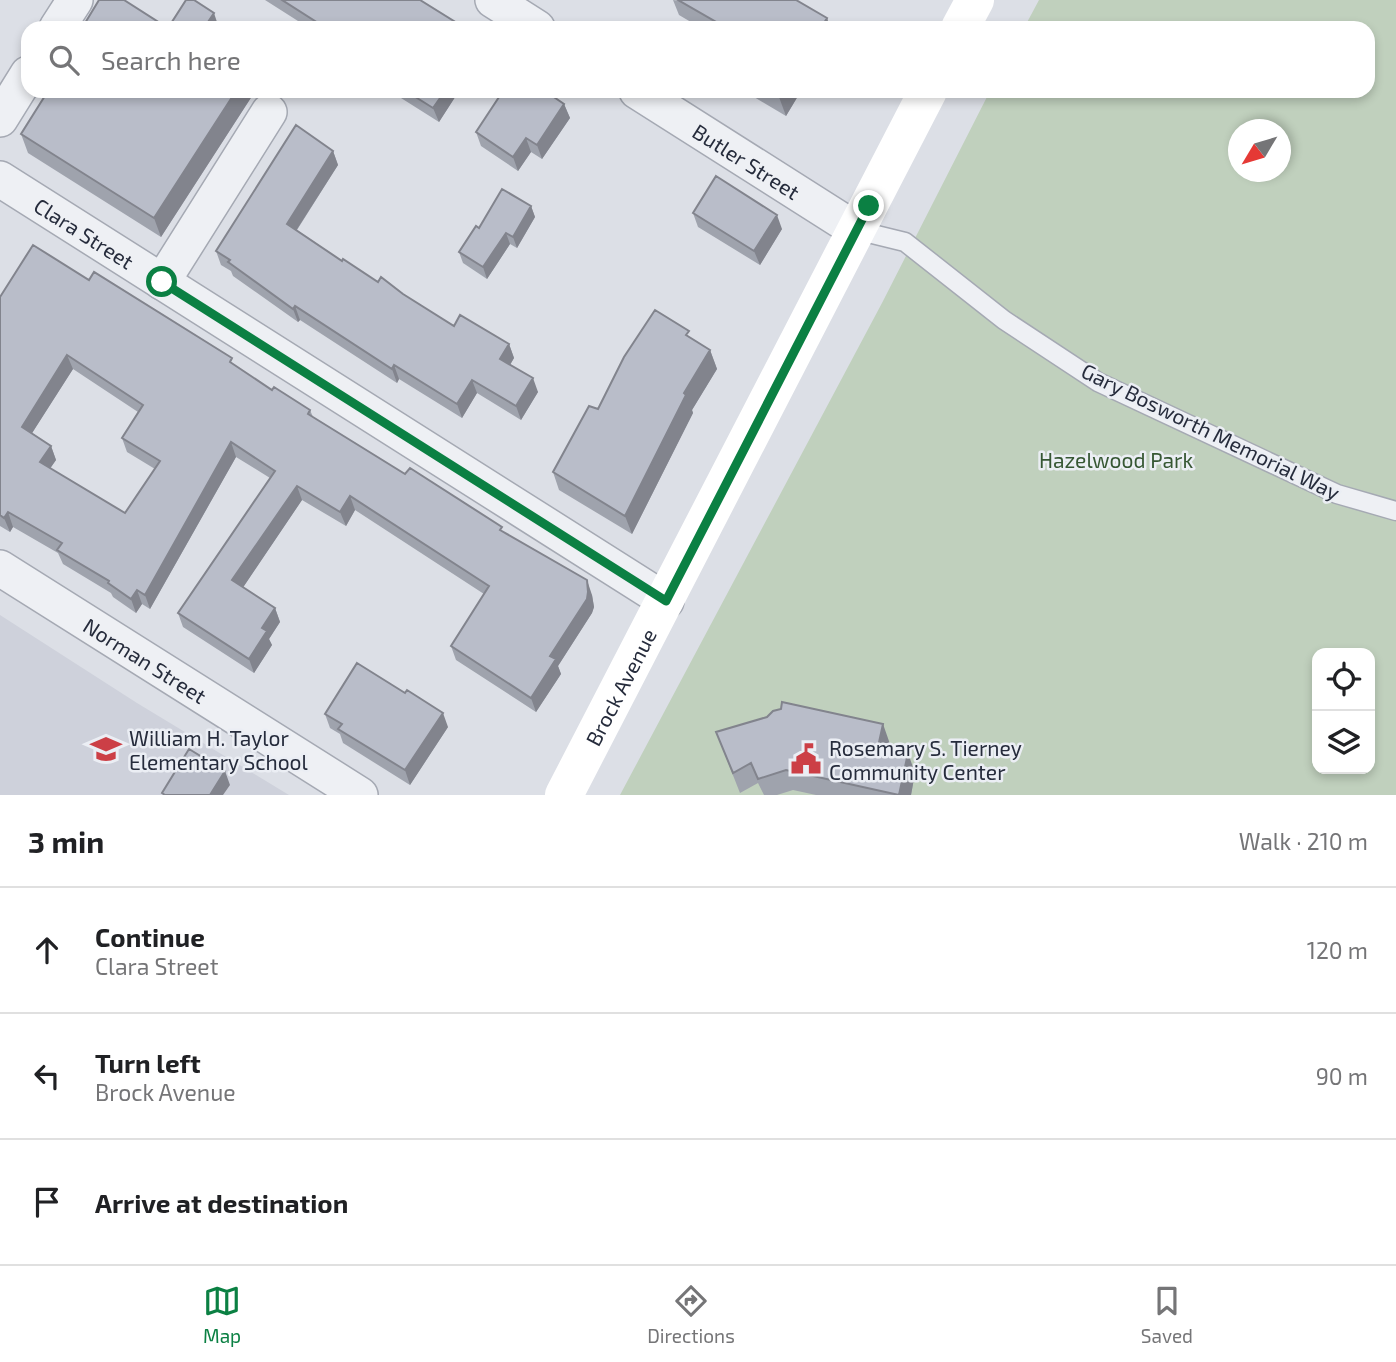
<!DOCTYPE html>
<html lang="en">
<head>
<meta charset="utf-8">
<style>
  body { margin:0; font-family:"Exo 2",sans-serif; background:#f6f6f6; color:#202124 }
  .controls { position:absolute; right:21px; bottom:21px; display:grid; overflow:hidden; border-radius:14px; box-shadow:0 4px 10px #0003 }
  .controls button { width:63px; height:63px; display:grid; place-items:center; padding:0; border:0; border-bottom:2px solid #e0e0e0; background:#fff; color:#202124; font:35px sans-serif }
  .compass { position:absolute; left:1228px; top:119px; width:63px; height:63px; border-radius:50%; background:#fff; box-shadow:0 4px 10px #0003; rotate:232deg }
  .stop { position:absolute; width:21px; height:21px; margin:-16px; border:5px solid #0b8043; border-radius:50%; background:#fff }
  .stop.end { background:#0b8043; border-color:#fff; box-shadow:0 2px 7px #0008 }
  .list { margin:0; padding:0; list-style:none }
  h2 { display:flex; justify-content:space-between; align-items:center; height:91px; margin:0; padding:0 28px; font-size:30px }
  h2 small { font-size:23px; font-weight:400; color:#757577 }
  .list li { display:grid; grid-template-columns:46px 1fr auto; gap:21px; align-items:center; box-sizing:border-box; height:126px; padding:0 28px; border-top:2px solid #e0e0e0 }
  .list b { display:block; font-size:26px; white-space:nowrap }
  .list p { margin:0; font-size:23px; white-space:nowrap; color:#757577 }
  .list em { font-size:23px; font-style:normal; color:#757577 }
  .icon { flex:none; width:38px; height:38px; fill:none; stroke:currentColor; stroke-width:2; stroke-linecap:round; stroke-linejoin:round }
  .map { position:relative; flex:none; width:1396px; height:795px; overflow:hidden }
  .search { position:absolute; background:#fff; box-shadow:0 4px 10px #0003; left:21px; right:21px; top:21px; height:77px; display:flex; align-items:center; gap:18px; box-sizing:border-box; padding:0 24px; border-radius:21px; color:#757577; font-size:26px }
  .sheet { height:469px; background:#fff }
  nav { display:flex; justify-content:space-around; align-items:center; box-sizing:border-box; height:98px; border-top:2px solid #e0e0e0; background:#fff; font-size:19px; color:#757577 }
  nav a { display:grid; justify-items:center; gap:4px }
  nav .on { color:#0b8043 }
  .map>svg:first-child { display:block }
  .built { fill:#ced1db }
  .green { fill:#c0d0bd; fill-rule:evenodd }
  .lines { fill:none; stroke-linecap:round; stroke-linejoin:round }
  .lane-casing { stroke:#a5a9b3; stroke-width:21 }
  .street-casing { stroke:#a5a9b3; stroke-width:38 }
  .lane { stroke:#eef0f4; stroke-width:18 }
  .street { stroke:#eef0f4; stroke-width:35 }
  .secondary { stroke:#fff; stroke-width:38 }
  .wall { fill:#9fa3ad; fill-rule:evenodd }
  .shaded-wall { fill:#82848d }
  .building { fill:#b9bdc9; stroke:#82848d; stroke-width:2; fill-rule:evenodd }
  .route { stroke:#0b8043; stroke-width:9 }
  .labels { text-anchor:middle; dominant-baseline:central; stroke-width:5; stroke-linejoin:round; paint-order:stroke }
  .street-label { font-size:21px; fill:#262c3c; stroke:#ebeef4 }
  .park-label { font-size:21px; fill:#365733; stroke:#ebeef4 }
  .poi-label { font-size:21px; fill:#262c3c; stroke:#ebeef4; text-anchor:start }
</style>
</head>
<body>
<div class="map">
<svg width="1396" height="795" viewBox="0 0 1396 795">
  <rect width="100%" height="100%" fill="#dcdfe6"/>
  <path class="built" d="M0,615L137,703L289,795H0Z"/>
  <path class="green" d="M1039,0H1396V795H620L882,303L990,91H1368V28H1024ZM1238,130H1280V172H1238ZM1317,653H1370V769H1317Z"/>
  <g class="lines">
    <g class="lane-casing">
      <path id="lane" d="M856,230L905,242L1004,320L1098,382L1337,494L1396,511"/>
    </g>
    <g class="street-casing">
      <g id="street">
        <path d="M493,0L537,28"/>
        <path d="M57,28L75,0"/>
        <path id="s1" d="M637,91L856,230"/>
        <path d="M0,119L28,74"/>
        <path id="s2" d="M0,179L666,601"/>
        <path d="M162,282L269,112"/>
        <path id="s3" d="M0,568L360,795"/>
      </g>
    </g>
    <use href="#lane" class="lane"/>
    <use href="#street" class="street"/>
    <g class="secondary">
      <path d="M960,28L975,0"/>
      <path id="s4" d="M564,795L928,91"/>
    </g>
  </g>
  <path class="wall" d="M265,0H420L465,28H309Z
    M673,0L827,18L830,28H701L679,15Z
    M48,91H254V93L161,237L28,153L21,134Z
    M398,91H459L439,122L401,98Z
    M744,91H801L786,116Z
    M564,104L570,118L542,159L531,152L518,171L481,146L476,132Z
    M333,151L338,165L297,230L342,261L378,282L403,294L454,326L509,344L514,358L510,365L538,392L521,420L477,393L462,418L399,379L397,383L300,320L298,322L233,276L231,271L221,265L216,251Z
    M531,206L535,217L517,248L510,244L487,279L463,263L459,252L479,228Z
    M693,213L782,229L760,265L698,227Z
    M89,280L234,365L272,390L310,410L313,417L405,474L503,532L592,595L594,607L592,613L558,666L561,674L536,712L456,660L451,646L484,594L355,510L346,526L302,500L243,587L275,608L280,622L269,639L272,645L254,673L183,627L178,613L270,478L236,457L150,609L142,604L136,613L113,597L111,593L63,564L58,553L13,527L10,532L0,526V297ZM73,369L138,412L122,438L127,452L155,469L125,513L50,468L56,460L51,446L32,433Z
    M691,338L710,350L717,369L692,410L693,413L632,534L559,490L553,472L598,409Z
    M325,714L448,727L410,785L343,743L340,734L330,728Z
    M716,732L890,744L889,749L915,773L911,795H816L793,790L777,795H764L758,783L740,793Z"/>
  <path class="shaded-wall" d="M214,13L219,28H204Z
    M827,18L830,28H821Z
    M236,91H254V93L161,237L154,218Z
    M445,91H459L439,122L433,108Z
    M783,91H801L786,116L779,97Z
    M564,104L570,118L542,159L537,145Z
    M526,138L531,152L518,171L513,157Z
    M333,151L338,165L292,237L287,224Z
    M531,206L535,217L517,248L513,237Z
    M777,215L782,229L760,265L754,251Z
    M506,233L510,244L487,279L483,267Z
    M295,306L300,320L298,322L293,309Z
    M509,344L514,358L505,373L500,359Z
    M710,350L717,369L692,410L693,413L632,534L625,516L684,393Z
    M67,355L73,369L27,441L22,427Z
    M394,365L399,379L397,383L392,369Z
    M533,378L538,392L521,420L516,406Z
    M472,380L477,393L462,418L457,404Z
    M231,442L236,457L150,609L145,595Z
    M51,446L56,460L45,476L40,462Z
    M297,486L302,500L238,595L232,580Z
    M350,496L355,510L346,526L340,512Z
    M8,512L13,527L10,532L4,518Z
    M587,580L592,595L594,607L592,613L558,666L561,674L536,712L531,698Z
    M137,590L142,604L136,613L131,599Z
    M275,608L280,622L269,639L272,645L254,673L249,659L262,628Z
    M443,713L448,727L410,785L405,770Z
    M883,724L890,744L886,767L878,747Z
    M908,753L915,773L911,795H899Z
    M225,771L230,785L223,795H210Z"/>
  <path class="building" d="M99,0H124L168,28L186,0H194L214,13L204,28H82Z
    M282,0H420L465,28H326Z
    M678,0H796L827,18L821,28H722L723,26Z
    M48,91H236L154,218L21,134Z
    M406,91H445L433,108Z
    M503,91H545L564,104L537,145L526,138L513,157L476,132Z
    M769,91H783L779,97Z
    M296,125L333,151L287,224L342,261L343,259L378,282L381,277L403,294L454,326L460,315L509,344L500,359L533,378L516,406L472,380L457,404L394,365L392,369L295,306L293,309L228,262L230,260L216,251Z
    M716,176L777,215L754,251L693,213Z
    M502,189L531,206L513,237L506,233L483,267L459,252L476,226L479,228Z
    M33,245L89,280L94,272L232,358L230,362L272,390L274,387L310,410L308,414L405,474L410,468L502,527L500,530L587,580L588,592L587,599L550,656L556,659L531,698L451,646L489,586L350,496L340,512L297,486L232,580L275,608L262,628L267,631L249,659L178,613L275,471L231,442L145,595L137,590L131,599L108,583L109,581L57,550L62,543L8,512L4,518L0,515V297ZM67,355L143,405L122,438L160,461L125,513L40,462L51,446L22,427Z
    M655,310L689,331L686,335L710,350L684,393L686,395L625,516L553,472L589,406L598,409L624,357Z
    M357,663L405,693L407,690L443,713L405,770L338,729L342,724L325,714Z
    M782,702L883,724L878,747L908,753L899,795L786,770L758,779L751,763L733,773L716,732L767,717L773,711L781,709Z
    M189,749L225,771L210,795H165L162,793Z"/>
  <g class="lines">
    <path class="route" d="M162,282L666,601L869,206"/>
  </g>
  <defs>
    <g id="school-bare" transform="scale(2.415)"><path d="M0-5L7-2L0 1L-7-2ZM-4 1L0 2.5L4 1V4Q0 6-4 4Z" fill="#cc3f46" stroke="#ebeef4" stroke-width="2.5" paint-order="stroke"/></g>
    <g id="civic-bare" transform="scale(2.415)"><path d="M-.6-6.5H3V-4.5H.6V-3L4-1V1h2V6H-6V1h2V-1L-.6-3ZM-1.2 2.5V6h2.4V2.5Z" fill="#cc3f46" stroke="#ebeef4" stroke-width="2.5" paint-order="stroke"/></g>
  </defs>
  <g fill-rule="evenodd">
    <use href="#school-bare" x="106" y="749"/>
    <use href="#civic-bare" x="806" y="759"/>
  </g>
  <g class="labels">
    <g class="street-label">
      <text stroke="none"><textPath href="#s1" startOffset="130">Butler Street</textPath></text>
      <text stroke="none"><textPath href="#s2" startOffset="100">Clara Street</textPath></text>
      <text transform="translate(1211 431) rotate(26)">Gary Bosworth Memorial Way</text>
      <text stroke="none"><textPath href="#s3" startOffset="172">Norman Street</textPath></text>
      <text stroke="none"><textPath href="#s4" startOffset="122">Brock Avenue</textPath></text>
    </g>
    <g class="park-label">
      <text x="1116" y="459">Hazelwood Park</text>
    </g>
    <g class="poi-label">
      <text x="129" y="737">William H. Taylor<tspan x="129" dy="24">Elementary School</tspan></text>
      <text x="829" y="747">Rosemary S. Tierney<tspan x="829" dy="24">Community Center</tspan></text>
    </g>
  </g>
</svg>
<div class="controls">
<button><svg class="icon" aria-label="locate" viewBox="0 0 24 24"><circle cx="12" cy="12" r="6"/><path d="M12 2v4M12 18v4M2 12h4M18 12h4"/></svg></button>
<button><svg class="icon" aria-label="layers" viewBox="0 0 24 24"><path d="M12 4l9 5-9 5-9-5zM3 14l9 5 9-5"/></svg></button>
</div>
<svg class="compass" viewBox="-18 -18 36 36"><path d="M0-13l5 13h-10z" fill="#e53935"/><path d="M0 13l5-13h-10z" fill="#757577"/></svg>
<div class="stop" style="left:162px;top:282px"></div>
<div class="stop end" style="left:869px;top:206px"></div>
<div class="search"><svg class="icon" aria-label="search" viewBox="0 0 24 24"><circle cx="10" cy="10" r="6"/><path d="M15 15l6 6"/></svg>Search here</div>
</div>
<section class="sheet">
<h2>3 min<small>Walk · 210 m</small></h2>
<ul class="list">
<li><svg class="icon" aria-label="ahead" viewBox="0 0 24 24"><path d="M12 20V5M6 11l6-6 6 6"/></svg><div><b>Continue</b><p>Clara Street</p></div><em>120 m</em></li>
<li><svg class="icon" aria-label="left" viewBox="0 0 24 24"><path d="M17 20v-9H6M10 6l-5 5 5 5"/></svg><div><b>Turn left</b><p>Brock Avenue</p></div><em>90 m</em></li>
<li><svg class="icon" aria-label="arrive" viewBox="0 0 24 24"><path d="M6 21V4h12l-3 4 3 4H6"/></svg><div><b>Arrive at destination</b></div></li>
</ul>
</section>
<nav>
<a class="on"><svg class="icon" aria-label="map" viewBox="0 0 24 24"><path d="M3 6l6-2 6 2 6-2v14l-6 2-6-2-6 2zM9 4v14M15 6v14"/></svg>Map</a>
<a><svg class="icon" aria-label="directions" viewBox="0 0 24 24"><path d="M12 3l9 9-9 9-9-9zM9 14v-3h6M13 9l2 2-2 2"/></svg>Directions</a>
<a><svg class="icon" aria-label="saved" viewBox="0 0 24 24"><path d="M7 4h10v16l-5-4-5 4z"/></svg>Saved</a>
</nav>
</body>
</html>
